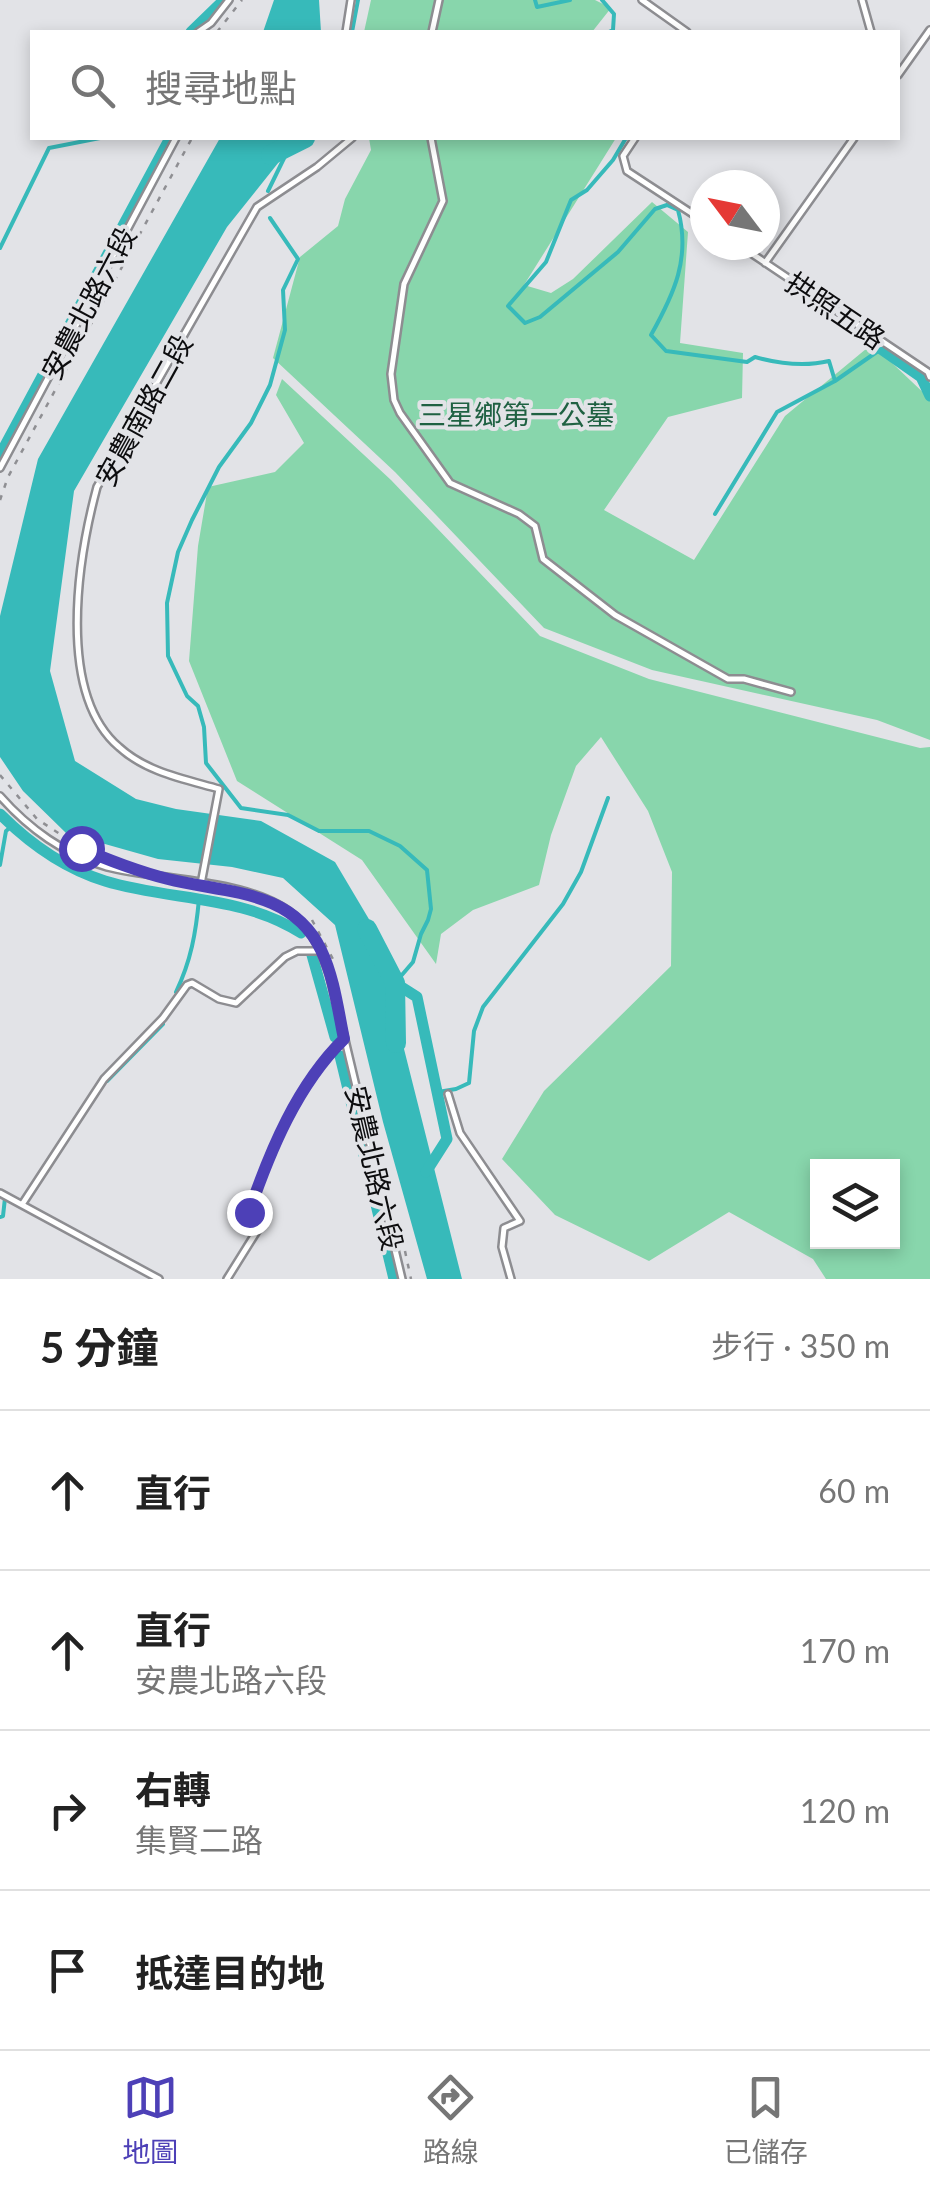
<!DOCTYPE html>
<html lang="zh-TW">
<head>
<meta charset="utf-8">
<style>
  body { margin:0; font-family:Lato,"Noto Sans TC",sans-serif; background:#f2f2f2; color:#222 }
  .controls { position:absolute; right:30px; bottom:30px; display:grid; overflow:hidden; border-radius:0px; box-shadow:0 5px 15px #0003 }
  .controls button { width:90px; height:90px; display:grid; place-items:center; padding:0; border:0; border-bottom:2px solid #e0e0e0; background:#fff; color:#222; font:50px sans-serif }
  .compass { position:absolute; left:690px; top:170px; width:90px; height:90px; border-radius:50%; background:#fff; box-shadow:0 5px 15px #0003; rotate:302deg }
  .stop { position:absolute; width:30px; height:30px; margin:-22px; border:8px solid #4d40b7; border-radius:50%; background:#fff }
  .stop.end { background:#4d40b7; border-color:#fff; box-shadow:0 2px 10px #0008 }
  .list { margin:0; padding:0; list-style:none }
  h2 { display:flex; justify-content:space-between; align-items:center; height:130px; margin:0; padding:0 40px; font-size:42px }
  h2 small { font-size:32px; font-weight:400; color:#767676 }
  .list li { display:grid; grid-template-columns:65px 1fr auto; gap:30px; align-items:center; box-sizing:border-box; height:160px; padding:0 40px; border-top:2px solid #e0e0e0 }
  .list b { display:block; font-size:38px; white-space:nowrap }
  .list p { margin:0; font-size:32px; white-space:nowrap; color:#767676 }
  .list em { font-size:32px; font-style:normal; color:#767676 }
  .icon { flex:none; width:55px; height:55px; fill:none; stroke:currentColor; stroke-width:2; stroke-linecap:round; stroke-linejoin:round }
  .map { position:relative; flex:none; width:930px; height:1279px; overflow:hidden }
  .search { position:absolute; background:#fff; box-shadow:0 5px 15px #0003; left:30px; right:30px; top:30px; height:110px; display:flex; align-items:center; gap:25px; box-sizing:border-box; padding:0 35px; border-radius:0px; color:#767676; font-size:38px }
  .sheet { height:770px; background:#fff }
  nav { display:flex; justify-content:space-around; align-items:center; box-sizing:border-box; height:140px; border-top:2px solid #e0e0e0; background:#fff; font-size:28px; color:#767676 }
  nav a { display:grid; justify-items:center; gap:5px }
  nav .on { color:#4d40b7 }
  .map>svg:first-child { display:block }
  .green { fill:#88d6ac; fill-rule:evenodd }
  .water { fill:#37baba }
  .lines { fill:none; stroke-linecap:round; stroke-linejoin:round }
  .stream { stroke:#37baba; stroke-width:4 }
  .canal { stroke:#37baba; stroke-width:11 }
  .river { stroke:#37baba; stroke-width:20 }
  .service-casing { stroke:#8d8d91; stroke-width:10 }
  .path { stroke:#8f8f93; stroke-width:2.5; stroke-dasharray:5 8; stroke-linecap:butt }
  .service { stroke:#fff; stroke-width:5 }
  .route { stroke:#4d40b7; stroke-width:12 }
  .labels { text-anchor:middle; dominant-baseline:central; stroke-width:8; stroke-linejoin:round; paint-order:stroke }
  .street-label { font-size:28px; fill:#0d0d0f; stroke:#e2e3e7 }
  .park-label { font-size:28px; fill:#1f6142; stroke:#e2e3e7 }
</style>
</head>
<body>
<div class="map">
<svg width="930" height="1279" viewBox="0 0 930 1279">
  <rect width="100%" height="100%" fill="#e2e3e7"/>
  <path class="green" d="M371,0H595L611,8L592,32H364Z
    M369,138H616L524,285L551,293L573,279L652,202L688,232L680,343L743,353L742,398L668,417L604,510L694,560L785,416L872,344L930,399V740L877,720L652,670L544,628L395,472L273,358L300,257L338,226L345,199L371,150Z
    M282,379L391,480L540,636L649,679L920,748L930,747V1279H826L813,1259L729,1212L649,1261L555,1215L502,1159L544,1091L671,966L672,872L648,811L601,737L576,766L551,835L539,885L473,910L441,934L436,964L362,860L237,781L189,661L198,546L208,487L275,472L304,443L276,395ZM818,1166H892V1242H818Z"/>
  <path class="water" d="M274,0H319L321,32H263Z
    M220,138H298L227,227L74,491L50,671L75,761L136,799L176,809L261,821L335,862L373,926L462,1279H427L383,1122L335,925L283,878L232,867L158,859L66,833L23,791L0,757V616L38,459Z"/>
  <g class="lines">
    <path class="stream" d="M535,0L537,7L570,0
      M602,0L614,14L613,30L609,32
      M352,32L358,0
      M626,138L613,160L587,190L571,200L546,262L508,306L525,323L540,317L618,252L655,209L667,205L678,210C691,258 674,294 651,335L666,351L747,362L755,357C780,364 804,367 829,361L835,381L881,349
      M268,191L290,146
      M270,218L298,259L283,290L285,330L270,385L251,423L219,467L192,520L178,552L167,603L168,656L187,696L198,706L204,727L206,763L241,808L288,815L319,831H369L400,846L427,870L431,909L428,920L421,934L413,962L395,983
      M0,248L49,148L100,138
      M715,514L777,412L835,381
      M0,865L6,831L12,826
      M176,992C191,961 196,932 199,899
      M107,1081L163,1024
      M438,1092L456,1089L469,1083L474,1031L483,1007L563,904L581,872L608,798
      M0,1217L3,1216L5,1198L9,1200"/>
    <path class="canal" d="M191,32L224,0
      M881,349L921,377L930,396
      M0,455L170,138
      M0,814C29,843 66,869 105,881C171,901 242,895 301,933
      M312,955L335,1037
      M395,983L417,997L447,1139L426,1172
      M340,1056L394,1279"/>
    <path class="river" d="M271,155L305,138
      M367,929L395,983L396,1043"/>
    <g class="service-casing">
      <path id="service" d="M642,0L687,32
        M862,0L871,32
        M198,32L211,23L229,0
        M346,32L351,0
        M432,32L439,0
        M898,75L930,30
        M431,138L443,201L404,284L391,374L394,400L400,413L450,483L519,514L535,526L543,559L615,615L728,679H744L791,692
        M635,138L623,156L627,171L705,222
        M739,245L928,372L930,377
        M765,263L854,138
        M0,468L176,138
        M0,796C28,828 65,855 107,867C161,881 256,879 297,918C315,935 323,955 330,977L402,1279
        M201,884L219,789C184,779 146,772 119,747C56,693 78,558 97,487L257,207L317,167L352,138
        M448,1094L460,1133L520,1221L504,1228L502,1247L511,1279
        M0,1193L159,1279
        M23,1203L104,1079L163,1018L187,985L192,983L219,999L236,1003L285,957L297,951H321
        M227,1279L257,1231L249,1212C270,1151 298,1085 344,1039"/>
    </g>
    <path class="path" d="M217,32L242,0
      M0,500L8,477L192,138
      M0,775L37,819L75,844
      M312,920L334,961
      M405,1251L411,1279"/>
    <use href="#service" class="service"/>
  </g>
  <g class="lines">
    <path class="route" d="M81,848C105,859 143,873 168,879C224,893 292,889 321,950C334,977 338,1010 344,1039C297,1085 270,1151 249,1212"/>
  </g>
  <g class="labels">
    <g class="street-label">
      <text transform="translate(88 303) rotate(-62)">安農北路六段</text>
      <text transform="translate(836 310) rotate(34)">拱照五路</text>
      <text transform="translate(143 410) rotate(-61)">安農南路二段</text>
      <text transform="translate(375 1168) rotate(77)">安農北路六段</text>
    </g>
    <g class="park-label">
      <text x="516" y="414">三星鄉第一公墓</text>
    </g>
  </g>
</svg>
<div class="controls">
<button><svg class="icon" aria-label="layers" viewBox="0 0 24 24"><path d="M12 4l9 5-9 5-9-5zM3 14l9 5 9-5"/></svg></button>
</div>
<svg class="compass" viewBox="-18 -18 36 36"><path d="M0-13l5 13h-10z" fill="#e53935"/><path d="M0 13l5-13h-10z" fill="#767676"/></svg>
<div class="stop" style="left:81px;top:848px"></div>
<div class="stop end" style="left:249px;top:1212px"></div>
<div class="search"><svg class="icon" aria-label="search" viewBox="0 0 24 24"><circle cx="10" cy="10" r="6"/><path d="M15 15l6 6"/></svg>搜尋地點</div>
</div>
<section class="sheet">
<h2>5 分鐘<small>步行 · 350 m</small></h2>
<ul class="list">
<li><svg class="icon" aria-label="ahead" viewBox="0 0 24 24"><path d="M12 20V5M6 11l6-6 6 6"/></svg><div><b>直行</b></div><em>60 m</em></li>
<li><svg class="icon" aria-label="ahead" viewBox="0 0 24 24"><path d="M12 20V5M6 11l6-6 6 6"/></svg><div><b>直行</b><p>安農北路六段</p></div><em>170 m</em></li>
<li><svg class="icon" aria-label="right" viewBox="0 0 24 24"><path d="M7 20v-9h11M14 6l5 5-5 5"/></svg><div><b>右轉</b><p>集賢二路</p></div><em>120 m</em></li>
<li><svg class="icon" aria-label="arrive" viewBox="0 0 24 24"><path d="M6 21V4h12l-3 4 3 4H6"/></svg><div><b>抵達目的地</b></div></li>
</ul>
</section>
<nav>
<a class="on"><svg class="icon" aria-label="map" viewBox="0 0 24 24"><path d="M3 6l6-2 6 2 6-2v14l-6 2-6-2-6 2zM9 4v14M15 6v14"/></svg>地圖</a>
<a><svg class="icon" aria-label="directions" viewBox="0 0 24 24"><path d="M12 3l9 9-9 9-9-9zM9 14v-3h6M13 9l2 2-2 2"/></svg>路線</a>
<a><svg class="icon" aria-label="saved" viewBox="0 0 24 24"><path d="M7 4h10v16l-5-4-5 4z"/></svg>已儲存</a>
</nav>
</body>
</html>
